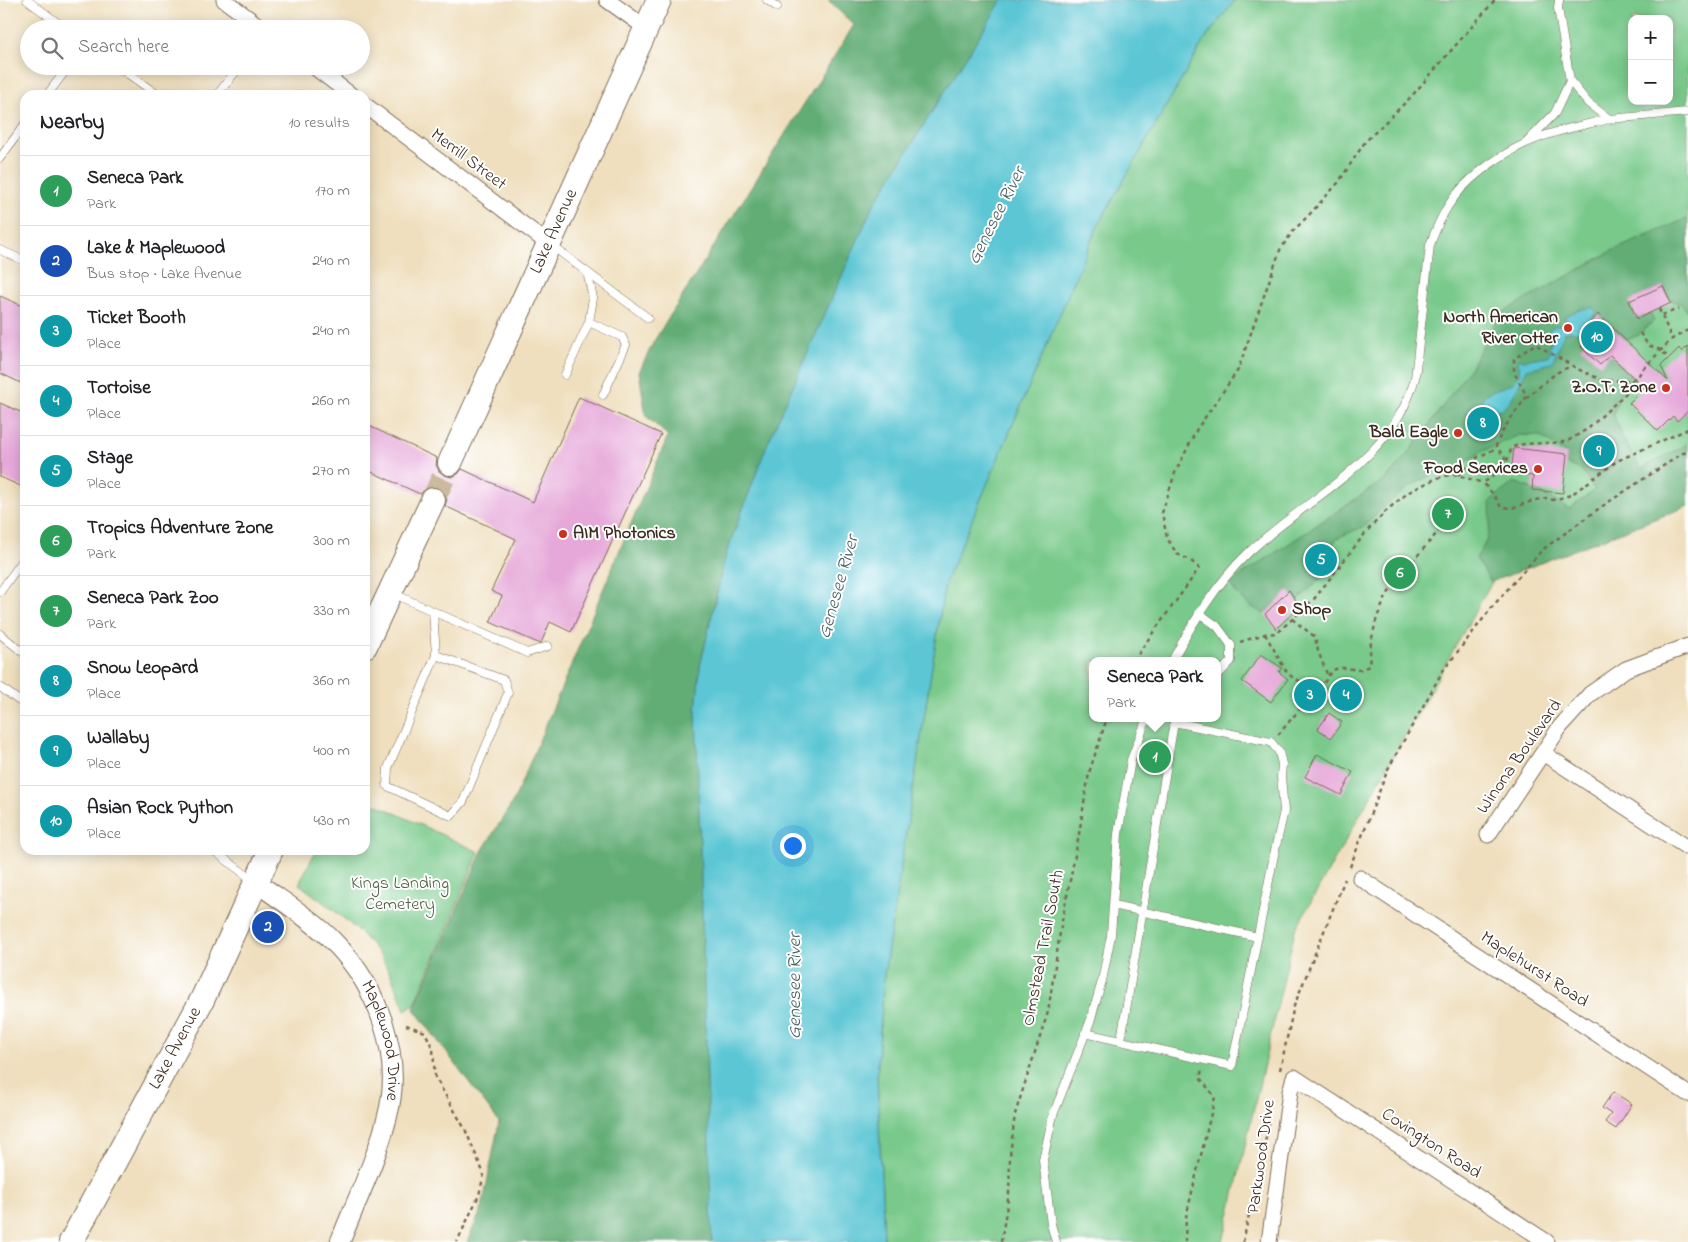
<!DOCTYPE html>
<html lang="en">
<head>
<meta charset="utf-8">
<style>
  body { margin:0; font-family:"Indie Flower",sans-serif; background:#f6f6f6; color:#202124 }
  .controls { position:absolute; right:15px; top:15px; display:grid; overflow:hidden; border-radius:10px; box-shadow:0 2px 12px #0003 }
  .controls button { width:45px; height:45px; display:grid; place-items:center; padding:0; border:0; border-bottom:1px solid #e0e0e0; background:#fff; color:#202124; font:25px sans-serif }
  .you { position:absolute; left:792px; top:845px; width:18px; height:18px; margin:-12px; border:4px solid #fff; border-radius:50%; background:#1a73e8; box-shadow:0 0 0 8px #1a73e833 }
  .badge { display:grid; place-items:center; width:32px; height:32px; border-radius:50%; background:#c8321e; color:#fff; font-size:16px; font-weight:700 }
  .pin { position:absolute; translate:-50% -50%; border:2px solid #fff; box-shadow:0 1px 5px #0006 }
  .popup { position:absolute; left:1089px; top:657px; width:132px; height:65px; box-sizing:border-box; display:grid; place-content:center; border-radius:10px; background:#fff; filter:drop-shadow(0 1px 4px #0005); font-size:16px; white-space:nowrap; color:#757577 }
  .popup b { font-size:19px; color:#202124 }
  .popup::after { content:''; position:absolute; left:50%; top:100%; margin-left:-10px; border:10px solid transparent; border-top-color:#fff }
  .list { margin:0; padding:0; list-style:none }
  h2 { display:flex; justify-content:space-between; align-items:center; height:65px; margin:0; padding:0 20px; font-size:21px }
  h2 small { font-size:16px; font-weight:400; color:#757577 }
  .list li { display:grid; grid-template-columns:32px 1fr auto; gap:15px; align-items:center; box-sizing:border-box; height:70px; padding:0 20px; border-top:1px solid #e0e0e0 }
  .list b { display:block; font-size:19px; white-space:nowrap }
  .list p { margin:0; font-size:16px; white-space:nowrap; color:#757577 }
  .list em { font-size:16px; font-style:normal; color:#757577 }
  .icon { flex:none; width:28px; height:28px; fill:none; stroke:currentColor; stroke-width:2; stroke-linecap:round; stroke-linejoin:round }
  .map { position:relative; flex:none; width:1688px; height:1242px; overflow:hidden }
  .search { position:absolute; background:#fff; box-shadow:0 2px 12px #0003; left:20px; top:20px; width:350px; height:55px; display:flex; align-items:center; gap:12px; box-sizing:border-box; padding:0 18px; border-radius:28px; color:#757577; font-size:19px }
  .panel { position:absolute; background:#fff; box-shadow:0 2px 12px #0003; left:20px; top:90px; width:350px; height:765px; border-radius:15px }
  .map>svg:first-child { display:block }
  .green { fill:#78c98a; stroke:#5a7a54; fill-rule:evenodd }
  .forest { fill:#62ad76; stroke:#4e6c4a }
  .water { fill:#5bc6d4; stroke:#4b7879 }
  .building { fill:#e6a8d9 }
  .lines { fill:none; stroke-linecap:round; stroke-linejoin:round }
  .primary-tunnel { stroke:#cbbb9e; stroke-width:24; stroke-dasharray:24 12; stroke-linecap:butt }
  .service-casing { stroke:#7a6956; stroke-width:9 }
  .minor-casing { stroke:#7a6956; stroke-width:17 }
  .tertiary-casing { stroke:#7a6956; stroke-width:21 }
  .primary-casing { stroke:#7a6956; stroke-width:26 }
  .path { stroke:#7a6956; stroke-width:2.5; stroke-dasharray:4 4; stroke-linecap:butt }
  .service { stroke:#fff; stroke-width:8 }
  .minor { stroke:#fff; stroke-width:15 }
  .tertiary { stroke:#fff; stroke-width:19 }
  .primary { stroke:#fff; stroke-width:24 }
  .poi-dot { fill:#c8321e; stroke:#fff; stroke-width:2 }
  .labels { text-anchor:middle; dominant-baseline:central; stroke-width:4; stroke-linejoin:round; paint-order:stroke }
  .street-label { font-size:18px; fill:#3b2a1e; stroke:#fff }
  .poi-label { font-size:18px; font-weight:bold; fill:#3b2a1e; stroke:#fff; text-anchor:end }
  .park-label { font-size:18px; fill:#506244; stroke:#fff }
  .water-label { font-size:19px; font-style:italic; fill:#46615e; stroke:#fff }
</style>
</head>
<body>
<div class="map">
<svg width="1688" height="1242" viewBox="0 0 1688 1242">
  <rect width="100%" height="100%" fill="#fff"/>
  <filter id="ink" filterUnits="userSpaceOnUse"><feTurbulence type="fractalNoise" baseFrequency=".02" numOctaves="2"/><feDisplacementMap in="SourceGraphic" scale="10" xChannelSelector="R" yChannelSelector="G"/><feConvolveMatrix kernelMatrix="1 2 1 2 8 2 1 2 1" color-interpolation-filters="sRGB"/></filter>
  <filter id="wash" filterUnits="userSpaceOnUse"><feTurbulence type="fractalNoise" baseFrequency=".0096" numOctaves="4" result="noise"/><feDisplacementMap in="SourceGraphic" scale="20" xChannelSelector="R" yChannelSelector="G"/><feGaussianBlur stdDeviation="1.12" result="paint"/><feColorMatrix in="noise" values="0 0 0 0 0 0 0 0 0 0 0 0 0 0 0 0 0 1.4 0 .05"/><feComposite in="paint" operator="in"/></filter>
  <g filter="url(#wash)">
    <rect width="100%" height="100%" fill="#efdfbe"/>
    <path class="green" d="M1235,0H1688V506L1493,581L1489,587L1295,930L1223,1242H884L877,1076L884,975L945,583L1097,227L1204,40ZM1632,19H1669V101H1632ZM1092,661H1218V718H1092Z
      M365,799L479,852L415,1004L405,1010C397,988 387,962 371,944C350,921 324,903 299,884L316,850H365Z"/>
    <path class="forest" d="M828,0H1002L872,208L767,445L726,554L700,667L696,711L712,1242H467L482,1208L499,1122L414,1009L482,851L514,800L668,436L646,416L639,372L654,341L854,25Z
      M1688,218V313L1682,304L1669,299L1663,286L1629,301L1637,319L1650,313L1654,321L1637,336L1624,339L1598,315L1584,329L1587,333L1583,338L1586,342L1581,347L1600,365L1610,355L1631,375L1622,389L1613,414L1626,444L1641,469L1688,444V506L1491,582L1476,558C1491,538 1491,525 1490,501L1514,482L1538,491L1569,509L1595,490L1582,470L1566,464L1567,454L1540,436L1519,435L1486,450L1456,467L1438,471L1409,487L1387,504L1365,526L1337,538L1329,549L1326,547L1312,566L1322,577L1297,601L1289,590L1265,614C1250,607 1239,599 1231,585L1236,579L1387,478L1410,451L1471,367L1500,314L1612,251Z"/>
    <path class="water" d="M1002,0H1235L1204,40L1097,227L945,583L884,975L877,1076L884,1242H712L696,711L700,667L726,554L767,445L872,208Z
      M1593,308L1597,312L1577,333L1571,331L1564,333L1552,363L1527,369L1512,398L1503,409L1481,413L1478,406C1480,403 1482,398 1484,396C1499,383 1527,389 1518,362L1520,358L1523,360L1548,356L1552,339L1546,333L1554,326L1567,325L1565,316L1582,309Z"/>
    <g id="blocks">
      <path class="building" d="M1663,286L1671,303L1637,319L1629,301Z
        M0,296L25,307V385L0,373Z
        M1598,314L1668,381L1661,366L1679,348L1682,352L1688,346V411L1677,421L1673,416L1658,431L1629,403L1644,388L1610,355L1600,365L1581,347L1586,342L1582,338L1587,333L1584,330Z
        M579,397L661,434L571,632L550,622L541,643H538L490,622L502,596L491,591L516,539L445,506L447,499L444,493L438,487L432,486L426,489L420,494L365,469V424L437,458L436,465L439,471L444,475L452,477L458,474L462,469L533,502Z
        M0,403L25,414V488L0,477Z
        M1514,448L1567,454L1563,493L1532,490L1533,476L1511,474Z
        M1289,590L1300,606L1276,629L1265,614Z
        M1261,654L1282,668L1279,672L1288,679L1271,702L1242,681Z
        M1329,713L1342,722L1331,738L1318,729Z
        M1317,754L1353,772L1341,795L1305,777Z
        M1613,1092L1632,1104L1616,1129L1605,1122L1611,1114L1602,1108Z"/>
    </g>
  </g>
  <g filter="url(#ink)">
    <use href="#blocks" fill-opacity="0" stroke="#7a6956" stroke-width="1"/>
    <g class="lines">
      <path class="primary-tunnel" d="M433,500L450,463"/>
      <g class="service-casing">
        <path id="service" d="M27,0L66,29
          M767,0L777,7
          M1559,0L1558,8L1570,81L1588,103L1609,119L1688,112
          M117,66L158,95
          M47,95L69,66
          M217,95L240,66
          M1527,142L1555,113L1570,81
          M0,158L25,124
          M551,245L648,318
          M0,250L25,261
          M589,322L622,337L626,345L603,395
          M565,375L589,322L593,298L587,272
          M0,592L25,557
          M392,593L527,653L548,646
          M433,611L436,655L388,768L387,786L451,816L463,802L508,693L504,680L436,655
          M1199,613L1217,626L1231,645V661L1218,675
          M0,634L25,654
          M1172,661C1193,622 1216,584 1248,553C1306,498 1393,461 1415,378L1430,245C1435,231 1440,219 1448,206C1464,180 1497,157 1524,144C1551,131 1581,126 1609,119
          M0,687L25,705
          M213,850L254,881
          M1113,905L1258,937
          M1085,1033L1232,1066L1275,850L1284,811L1281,777L1282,764L1279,752L1271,742L1174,722L1121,1040
          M1056,1242L1051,1224L1043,1160L1053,1115L1090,1022L1102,981L1111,935L1118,834L1131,760L1147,718"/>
      </g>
      <g class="minor-casing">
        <path id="minor" d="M224,0L263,29
          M607,0L646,28
          M313,66L351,95
          M365,105L549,244
          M1543,753L1688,848
          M1488,835L1560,727L1590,694L1626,669L1688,646
          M1360,878L1688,1094
          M1269,1242L1290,1092L1294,1077L1547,1242"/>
      </g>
      <g class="tertiary-casing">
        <g id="tertiary">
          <path id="s1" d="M256,882C280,900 313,920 334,942C378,987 404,1056 387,1118C376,1161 356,1201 340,1242"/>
        </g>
      </g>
      <g class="primary-casing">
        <g id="primary">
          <path id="s2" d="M450,463L659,0"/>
          <path d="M365,646L433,500"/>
          <path id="s3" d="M71,1242L202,1000L271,850"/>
        </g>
      </g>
      <path class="path" d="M1659,309L1672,339
        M1662,315L1679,309
        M1688,330L1672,339L1643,369L1638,376L1632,380L1603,381L1578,369L1535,344L1514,359V372L1524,391L1526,398C1514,413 1503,428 1496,446L1507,461L1492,477L1483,483L1494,495L1501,507L1512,508L1535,500L1546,498L1553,500L1571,495L1617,461L1688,429
        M1640,333L1648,345L1661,350L1669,358
        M1526,398L1556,373L1571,366
        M1507,461L1512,447L1524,444L1566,442L1589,428L1626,393L1632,380
        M1458,475L1478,457L1497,448
        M1292,619L1315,637L1318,651L1327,674
        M1265,634L1286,671L1293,678L1316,688
        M1240,642L1265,634L1277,633L1314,599L1367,531L1388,509L1409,492L1437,478L1454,474L1483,483
        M1134,661C1154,629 1178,600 1199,568L1190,560L1177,554L1167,538L1162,513L1175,473L1197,429L1238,370L1280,250L1293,231L1308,216L1338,183L1365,142L1410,98L1495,0
        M1312,693C1315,689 1318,688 1322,685C1328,680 1328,668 1342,668C1356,668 1355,673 1369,666L1371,642L1377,617L1387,595L1400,576L1443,526
        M1278,735L1309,698
        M1350,867L1388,769L1442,672L1493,606L1542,550L1601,507L1683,453L1688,452
        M406,1025L425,1032L433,1049L435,1077L465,1129L484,1174L479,1195L457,1242
        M1280,1070L1294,1006L1345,879
        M1001,1242L1009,1193L1010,1156L1015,1114L1048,1012L1061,926L1078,840L1089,773L1107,718
        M1185,1242L1186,1217L1215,1097L1200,1078L1202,1069
        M1243,1242L1270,1119"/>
      <use href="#service" class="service"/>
      <use href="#minor" class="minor"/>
      <use href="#tertiary" class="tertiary"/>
      <use href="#primary" class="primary"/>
    </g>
  </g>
  <g class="poi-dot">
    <circle cx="1568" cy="328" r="5"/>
    <circle cx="1666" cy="388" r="5"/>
    <circle cx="1458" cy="433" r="5"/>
    <circle cx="1538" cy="469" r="5"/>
    <circle cx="563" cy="534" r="5"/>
    <circle cx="1282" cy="610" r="5"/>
  </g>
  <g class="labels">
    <g class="street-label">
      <text transform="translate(468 160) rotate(37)">Merrill Street</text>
      <text stroke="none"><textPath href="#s2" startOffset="254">Lake Avenue</textPath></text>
      <text transform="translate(1520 757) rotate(-55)">Winona Boulevard</text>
      <text transform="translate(1044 948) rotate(-79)">Olmstead Trail South</text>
      <text transform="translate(1534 970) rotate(33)">Maplehurst Road</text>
      <text stroke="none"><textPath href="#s1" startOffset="211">Maplewood Drive</textPath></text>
      <text stroke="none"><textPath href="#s3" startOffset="220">Lake Avenue</textPath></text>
      <text transform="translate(1431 1144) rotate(33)">Covington Road</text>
      <text transform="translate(1262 1157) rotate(-82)">Parkwood Drive</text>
    </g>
    <g class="poi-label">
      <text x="1558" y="318">North American<tspan x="1558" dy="21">River Otter</tspan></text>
      <text x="1656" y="388">Z.O.T. Zone</text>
      <text x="1448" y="433">Bald Eagle</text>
      <text x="1528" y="469">Food Services</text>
      <text x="573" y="534" text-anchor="start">AIM Photonics</text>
      <text x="1292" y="610" text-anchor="start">Shop</text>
    </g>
    <g class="park-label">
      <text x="400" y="884">Kings Landing<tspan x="400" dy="21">Cemetery</tspan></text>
    </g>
    <g class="water-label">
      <text transform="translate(997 216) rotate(-63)">Genesee River</text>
      <text transform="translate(839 587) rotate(-74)">Genesee River</text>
      <text transform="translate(795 986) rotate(-90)">Genesee River</text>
    </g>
  </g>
</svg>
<div class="controls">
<button>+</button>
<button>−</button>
</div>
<div class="you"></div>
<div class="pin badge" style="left:1155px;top:757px;background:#2e9e5b">1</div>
<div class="popup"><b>Seneca Park</b>Park</div>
<div class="pin badge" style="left:268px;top:927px;background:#1a4fb4">2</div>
<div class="pin badge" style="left:1310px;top:695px;background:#0f9aa8">3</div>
<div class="pin badge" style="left:1346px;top:695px;background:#0f9aa8">4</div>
<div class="pin badge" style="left:1321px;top:560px;background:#0f9aa8">5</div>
<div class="pin badge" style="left:1400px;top:573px;background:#2e9e5b">6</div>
<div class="pin badge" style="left:1448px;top:514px;background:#2e9e5b">7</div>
<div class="pin badge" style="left:1483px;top:423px;background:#0f9aa8">8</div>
<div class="pin badge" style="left:1599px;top:451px;background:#0f9aa8">9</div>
<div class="pin badge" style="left:1597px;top:337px;background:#0f9aa8">10</div>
<div class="search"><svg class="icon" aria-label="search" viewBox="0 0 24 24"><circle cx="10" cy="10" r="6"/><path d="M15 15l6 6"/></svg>Search here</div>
<section class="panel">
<h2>Nearby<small>10 results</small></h2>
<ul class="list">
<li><span class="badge" style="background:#2e9e5b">1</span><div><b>Seneca Park</b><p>Park</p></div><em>170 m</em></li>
<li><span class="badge" style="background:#1a4fb4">2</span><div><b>Lake &amp; Maplewood</b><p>Bus stop · Lake Avenue</p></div><em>240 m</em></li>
<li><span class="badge" style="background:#0f9aa8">3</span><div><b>Ticket Booth</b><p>Place</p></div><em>240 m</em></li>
<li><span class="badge" style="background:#0f9aa8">4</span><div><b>Tortoise</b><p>Place</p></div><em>260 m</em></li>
<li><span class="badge" style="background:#0f9aa8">5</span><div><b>Stage</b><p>Place</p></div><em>270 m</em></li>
<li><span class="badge" style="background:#2e9e5b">6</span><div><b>Tropics Adventure Zone</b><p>Park</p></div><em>300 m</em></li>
<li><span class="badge" style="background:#2e9e5b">7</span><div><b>Seneca Park Zoo</b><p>Park</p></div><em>330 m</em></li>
<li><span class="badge" style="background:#0f9aa8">8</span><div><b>Snow Leopard</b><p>Place</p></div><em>360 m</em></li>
<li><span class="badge" style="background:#0f9aa8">9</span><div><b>Wallaby</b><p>Place</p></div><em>400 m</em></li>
<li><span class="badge" style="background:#0f9aa8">10</span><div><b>Asian Rock Python</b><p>Place</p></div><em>430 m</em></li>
</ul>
</section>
</div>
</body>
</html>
